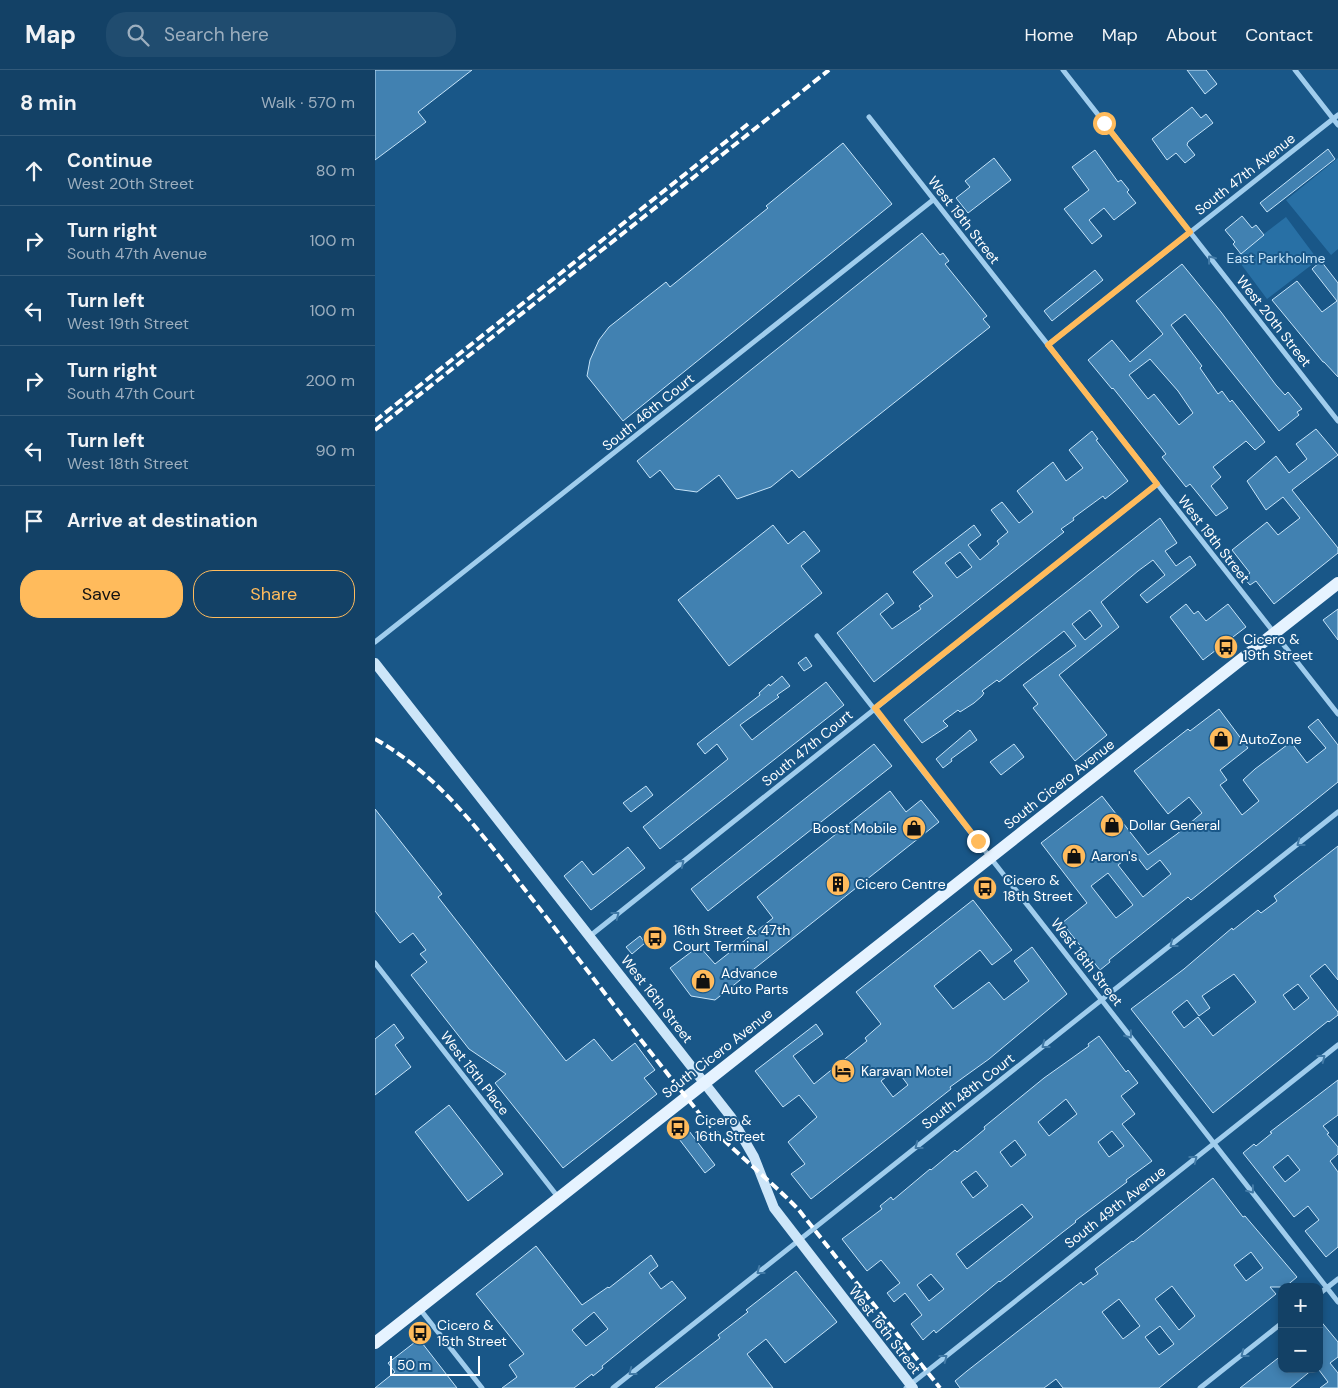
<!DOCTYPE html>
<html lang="en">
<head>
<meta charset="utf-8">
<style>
  body { margin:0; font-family:"DM Sans",sans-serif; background:#204c6f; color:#f1f3f6 }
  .controls { position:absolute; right:15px; bottom:15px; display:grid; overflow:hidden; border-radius:10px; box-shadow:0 2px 8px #0003 }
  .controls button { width:45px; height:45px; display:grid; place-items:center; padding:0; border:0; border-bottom:1px solid #325a7a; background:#134166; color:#f1f3f6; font:25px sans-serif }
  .scale { position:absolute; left:15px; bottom:12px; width:90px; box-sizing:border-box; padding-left:5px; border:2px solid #fff; border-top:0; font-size:14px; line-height:18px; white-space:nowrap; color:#fff; -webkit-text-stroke:4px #195788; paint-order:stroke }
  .stop { position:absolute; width:15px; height:15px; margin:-11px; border:4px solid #ffbb5c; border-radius:50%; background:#fff }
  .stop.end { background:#ffbb5c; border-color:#fff; box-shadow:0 1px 5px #0008 }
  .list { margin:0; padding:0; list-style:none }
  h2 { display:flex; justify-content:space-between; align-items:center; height:65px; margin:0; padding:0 20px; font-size:21px }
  h2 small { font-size:16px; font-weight:400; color:#9dafbf }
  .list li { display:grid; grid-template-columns:32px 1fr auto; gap:15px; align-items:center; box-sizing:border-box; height:70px; padding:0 20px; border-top:1px solid #325a7a }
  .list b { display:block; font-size:19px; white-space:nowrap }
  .list p { margin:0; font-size:16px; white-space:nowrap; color:#9dafbf }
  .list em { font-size:16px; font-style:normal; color:#9dafbf }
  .actions { display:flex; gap:10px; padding:15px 20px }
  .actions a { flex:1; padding:11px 0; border:1px solid #ffbb5c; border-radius:20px; text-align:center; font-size:18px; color:#ffbb5c }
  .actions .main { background:#ffbb5c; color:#111 }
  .icon { flex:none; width:28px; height:28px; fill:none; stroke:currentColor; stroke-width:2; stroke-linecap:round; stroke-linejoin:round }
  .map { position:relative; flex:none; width:963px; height:1318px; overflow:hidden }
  header { display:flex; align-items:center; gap:30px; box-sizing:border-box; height:70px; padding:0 25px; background:#134166; border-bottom:1px solid #325a7a }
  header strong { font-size:24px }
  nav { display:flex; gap:28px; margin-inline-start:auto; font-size:18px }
  .search { width:350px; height:45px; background:#204c6f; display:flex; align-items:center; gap:12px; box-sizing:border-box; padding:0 18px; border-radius:20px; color:#9dafbf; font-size:19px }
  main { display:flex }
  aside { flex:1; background:#134166 }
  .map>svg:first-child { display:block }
  .green { fill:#2870a5 }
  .building { fill:#4181b1; stroke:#c6e4f9; fill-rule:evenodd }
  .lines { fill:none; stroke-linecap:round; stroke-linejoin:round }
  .street { stroke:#a0cded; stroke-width:5 }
  .secondary { stroke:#cde6f9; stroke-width:10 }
  .primary { stroke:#e6f3ff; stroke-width:12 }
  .rail { stroke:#fff; stroke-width:4; stroke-dasharray:9 4; stroke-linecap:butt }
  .oneway { stroke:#427aa6 }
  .route { stroke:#ffbb5c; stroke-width:6 }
  .labels { text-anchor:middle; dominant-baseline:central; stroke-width:4; stroke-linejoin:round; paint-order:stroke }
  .street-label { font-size:14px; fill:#fff; stroke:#195788 }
  .park-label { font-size:14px; fill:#c6e4f9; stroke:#195788 }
  .poi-label { font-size:14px; fill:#fff; stroke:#195788; text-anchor:start }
</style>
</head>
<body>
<header>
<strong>Map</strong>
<div class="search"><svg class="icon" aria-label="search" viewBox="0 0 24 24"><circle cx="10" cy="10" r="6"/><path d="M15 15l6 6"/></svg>Search here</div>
<nav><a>Home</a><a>Map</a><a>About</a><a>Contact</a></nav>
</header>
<main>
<aside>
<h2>8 min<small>Walk · 570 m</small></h2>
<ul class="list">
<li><svg class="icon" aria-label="ahead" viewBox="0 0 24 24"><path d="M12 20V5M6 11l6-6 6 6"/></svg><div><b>Continue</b><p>West 20th Street</p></div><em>80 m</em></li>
<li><svg class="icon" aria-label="right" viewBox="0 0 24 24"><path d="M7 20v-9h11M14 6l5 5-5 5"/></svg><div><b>Turn right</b><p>South 47th Avenue</p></div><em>100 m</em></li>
<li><svg class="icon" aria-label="left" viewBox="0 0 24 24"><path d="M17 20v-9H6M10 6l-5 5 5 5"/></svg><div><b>Turn left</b><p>West 19th Street</p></div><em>100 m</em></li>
<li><svg class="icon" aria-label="right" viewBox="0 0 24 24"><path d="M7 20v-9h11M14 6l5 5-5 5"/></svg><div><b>Turn right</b><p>South 47th Court</p></div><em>200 m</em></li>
<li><svg class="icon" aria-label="left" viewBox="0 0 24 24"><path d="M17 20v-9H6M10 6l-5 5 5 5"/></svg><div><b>Turn left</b><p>West 18th Street</p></div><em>90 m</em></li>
<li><svg class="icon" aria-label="arrive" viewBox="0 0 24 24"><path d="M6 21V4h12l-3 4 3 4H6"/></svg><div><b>Arrive at destination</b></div></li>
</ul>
<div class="actions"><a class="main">Save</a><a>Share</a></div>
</aside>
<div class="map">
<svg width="963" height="1318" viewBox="0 0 963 1318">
  <rect width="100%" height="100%" fill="#195788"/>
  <path class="green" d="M963,88V179L956,185L911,130Z
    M911,147L943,190L892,229L860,186Z"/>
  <path class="building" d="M0,0H97L43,42L51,52L0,90Z
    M812,0H831L842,14L830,24Z
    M817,37L826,48L831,44L838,53L813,72L812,75L820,85L810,93L801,83L792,90L777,69Z
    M468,73L517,134L248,351L212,306L215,290L224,270L234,257L291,212L295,217L393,138L391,136Z
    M953,79L960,89L892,142L885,133Z
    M720,80L743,112L746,110L754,120L752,122L761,133L739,150L729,138L714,150L727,166L717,174L689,139L714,120L697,97Z
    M619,88L636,110L593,143L581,128L595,117L590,111Z
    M867,146L877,158L881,155L889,165L866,184L858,174L860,172L850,160Z
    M547,163L565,185L568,183L574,191L570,194L612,246L608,249L615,257L424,408L417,400L396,417L362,429L344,405L322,422L300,419L285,400L275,408L262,391Z
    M946,191L963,213V307L949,292H948L897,230L922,211L947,242L962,231L937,199Z
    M807,194L846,242L901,315L910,325L913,322L927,339L922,342L924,345L904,361L810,244L796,255L827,296L825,298L843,324L847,321L855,332L857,330L890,372L880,380L871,371L838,397L846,407L836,416L853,438L841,446L815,414L811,417L787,387L791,384L738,318L737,319L713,290L737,270L755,292L788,264L761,231ZM775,289L803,321L818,343L804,355L779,324L773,329L754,305Z
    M720,200L728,210L677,251L669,241Z
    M941,359L963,385L917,420L963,478V483L899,534L881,511L875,515L869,508L875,503L857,480L892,452L903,465L925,448L908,427L891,440L872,411L901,386L914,403L932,389L921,374Z
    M717,361L723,369L721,370L753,411L730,429L728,426L698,448L699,450L686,459L689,462L499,612L462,563L512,523L519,533L505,544L517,559L546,539L544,536L558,526L538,502L599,455L606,465L593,475L605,490L624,474L622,471L633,462L616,440L627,432L644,453L658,442L642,421L678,392L691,411L708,398L694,380ZM585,482L597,497L582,508L570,493Z
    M785,448L802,473L790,481L801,496L815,486L821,495L772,533L765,525L790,505L778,490L763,501L726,532L744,557L684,605L732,665L700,691L658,638L663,634L648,615L701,576L689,561L624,612L622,610L607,621L609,623L607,626L599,633L585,642L583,640L568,651L573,656L547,673L529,650ZM715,540L727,556L710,570L697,554Z
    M398,455L413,474L429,461L445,481L426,496L447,523L354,596L303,530Z
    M811,534L819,544L823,541L831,551L853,534L871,557L828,590L795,547Z
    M963,539V570L948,550Z
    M431,587L437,596L429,601L423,593Z
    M407,606L415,616L402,625L404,627L365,655L377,670L451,612L469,635L285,779L268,757L353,689L342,674L330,684L322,674L385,625L384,623L394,614L395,616Z
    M844,639L873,678L845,700L852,710L845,715L867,745L884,731L868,710L880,699L916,672L932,693L951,678L933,657L943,649L963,675V712L816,830L813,827L734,890L735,892L725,900L687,853L712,833L666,773L727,726L773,785L802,764L827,743L814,727L793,744L759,701L813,659L815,661ZM759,783L772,800L785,790L796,804L768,827L743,795ZM733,803L758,835L741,848L716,816Z
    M595,660L602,670L576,689L577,691L568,698L561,689Z
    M499,674L517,696L333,841L316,819Z
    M639,674L649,687L626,705L615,692Z
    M271,716L278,725L256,742L248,733Z
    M515,721L531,742L546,730L564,752L340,930L316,926L295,898L324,876L340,894L398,848L382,827Z
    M0,739L67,824L63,827L191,991L219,969L237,991L260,973L280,1000L269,1008L282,1024L188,1098L120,1013L131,1004L94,979L36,905L52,892L45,884L51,880L38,863L25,873L0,841Z
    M963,776V910L950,894L935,906L963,942V945L954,952L953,951L838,1043L756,939L809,899L857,858L858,860L883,840L886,843L902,831L899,826ZM859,904L881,932L838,966L823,947L809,958L797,942L812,930L824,946L835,938L827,926ZM923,914L934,928L919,940L908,925Z
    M253,777L270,798L216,840L189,806L207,791L218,805Z
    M598,830L637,880L617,895L605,880L559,916L578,939L614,912L629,930L654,911L639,891L657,877L692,924L614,989L575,1017L576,1019L436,1129L416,1104L430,1094L413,1072L442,1047L424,1025L408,1037L380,1001L441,954L448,964L418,986L439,1014L492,971L490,968L506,954L481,922ZM521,999L533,1015L518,1027L506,1011Z
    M265,866L270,873L257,884L251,877Z
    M19,954L29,968L20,975L36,997L0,1025V969Z
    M724,966L751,1002L753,1000L763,1013L746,1026L760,1044L747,1054L777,1091L751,1110L752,1112L700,1151L701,1152L688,1162L625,1212L624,1211L561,1263L559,1260L548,1270L536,1254L547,1245L530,1223L519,1232L512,1223L525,1213L506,1190L492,1201L467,1169L507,1139L505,1136L516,1127L518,1130L555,1099L556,1100L580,1080L582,1082L598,1069L610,1059L609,1057L669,1008L714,976L713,974ZM691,1029L702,1044L674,1066L663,1052ZM737,1061L749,1076L734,1087L723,1072ZM640,1070L651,1085L636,1097L625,1082ZM601,1101L613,1116L598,1128L586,1112ZM647,1134L658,1147L592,1199L581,1184ZM556,1204L569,1219L554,1231L542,1215Z
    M963,1010V1045L948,1056L954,1063L952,1064L963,1077V1084L955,1091L963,1102V1177L951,1187L930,1161L944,1150L933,1136L919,1147L868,1083L879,1074L881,1076L897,1063L895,1062ZM913,1085L925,1100L910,1112L898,1097Z
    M74,1035L128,1104L93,1131L40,1062Z
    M311,1057L340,1095L330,1103L301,1065Z
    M838,1108L868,1147L870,1146L922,1207L910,1217H895L901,1224L784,1318H688L681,1309L669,1318H585L580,1311L592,1301L706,1212L708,1215L723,1204L720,1199L757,1171L758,1172ZM876,1182L888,1198L871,1211L859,1195ZM797,1216L820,1246L804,1260L780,1229ZM744,1229L765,1256L748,1269L727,1242ZM785,1256L799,1274L784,1285L770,1267Z
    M161,1176L207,1235L233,1217L234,1218L276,1185L283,1196L274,1203L286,1219L297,1211L311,1228L227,1296L228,1298L218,1306L217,1304L199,1318H127L142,1307L134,1295L149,1284L101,1224ZM219,1242L233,1259L211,1276L197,1260Z
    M421,1201L462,1252L410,1293L391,1269L372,1284L398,1318H280L345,1268L343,1265L373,1242L371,1240Z
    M944,1249L963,1272V1287L955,1293L963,1303V1318H945L953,1312L944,1300Z
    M44,1269L82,1318H0L20,1302L13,1293Z
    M907,1285V1299H938L915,1318H865Z"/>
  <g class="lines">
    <path class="street" d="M688,0L963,351
      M920,0L963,55
      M494,47L963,644
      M673,275L963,45
      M442,566L963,1232
      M0,572L558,130
      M215,866L782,414
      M0,893L183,1127
      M944,1224L963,1209
      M44,1238L107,1318
      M238,1318L963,742
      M531,1318L963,975
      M825,1318L907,1253"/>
    <path class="secondary" d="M0,593L356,1047L379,1087L399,1138L538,1318"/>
    <path class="primary" d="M0,1273L963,513"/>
    <path class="rail" d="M0,351L373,54
      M0,360L454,0
      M0,669C70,708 116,777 165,839C219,909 272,979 328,1048C357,1081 392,1107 423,1139L565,1318"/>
  </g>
  <defs><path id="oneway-chevron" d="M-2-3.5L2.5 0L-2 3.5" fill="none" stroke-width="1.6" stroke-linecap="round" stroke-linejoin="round" transform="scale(1.25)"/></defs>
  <g class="oneway">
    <use href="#oneway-chevron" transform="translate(836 189) rotate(-128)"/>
    <use href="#oneway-chevron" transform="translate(925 773) rotate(142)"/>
    <use href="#oneway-chevron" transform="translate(306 793) rotate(-39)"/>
    <use href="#oneway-chevron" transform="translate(241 845) rotate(-38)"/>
    <use href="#oneway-chevron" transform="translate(798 874) rotate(142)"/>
    <use href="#oneway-chevron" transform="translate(754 965) rotate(52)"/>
    <use href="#oneway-chevron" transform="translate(670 975) rotate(142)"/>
    <use href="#oneway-chevron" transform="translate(947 988) rotate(-38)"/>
    <use href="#oneway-chevron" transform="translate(543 1076) rotate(142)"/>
    <use href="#oneway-chevron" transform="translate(819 1089) rotate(-38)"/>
    <use href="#oneway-chevron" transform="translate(876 1120) rotate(52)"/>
    <use href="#oneway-chevron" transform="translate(385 1201) rotate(142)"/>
    <use href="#oneway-chevron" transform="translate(869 1284) rotate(142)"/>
    <use href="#oneway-chevron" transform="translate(569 1288) rotate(-38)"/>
    <use href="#oneway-chevron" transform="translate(257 1302) rotate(142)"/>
  </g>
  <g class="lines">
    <path class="route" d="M603,771L500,638L782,414L673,275L815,162L729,53"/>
  </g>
  <defs>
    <g id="bus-disc" transform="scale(1.25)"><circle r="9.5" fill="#ffbb5c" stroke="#195788"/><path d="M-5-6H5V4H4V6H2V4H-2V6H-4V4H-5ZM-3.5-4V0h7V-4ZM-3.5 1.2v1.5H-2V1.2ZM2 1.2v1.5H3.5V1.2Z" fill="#111"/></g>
    <g id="shop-disc" transform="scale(1.25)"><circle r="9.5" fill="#ffbb5c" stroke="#195788"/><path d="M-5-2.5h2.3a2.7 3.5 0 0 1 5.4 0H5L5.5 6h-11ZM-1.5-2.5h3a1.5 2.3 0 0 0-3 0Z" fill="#111"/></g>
    <g id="building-disc" transform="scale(1.25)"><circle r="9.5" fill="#ffbb5c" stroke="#195788"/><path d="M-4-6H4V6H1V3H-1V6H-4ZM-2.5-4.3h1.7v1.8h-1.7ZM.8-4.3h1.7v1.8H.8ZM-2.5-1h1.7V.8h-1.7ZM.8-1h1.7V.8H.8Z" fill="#111"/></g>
    <g id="hotel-disc" transform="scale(1.25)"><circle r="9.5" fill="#ffbb5c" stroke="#195788"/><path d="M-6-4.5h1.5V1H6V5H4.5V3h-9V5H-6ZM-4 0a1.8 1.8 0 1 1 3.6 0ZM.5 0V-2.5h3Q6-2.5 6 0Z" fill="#111"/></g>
  </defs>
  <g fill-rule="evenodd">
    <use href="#bus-disc" x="851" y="577"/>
    <use href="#shop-disc" x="846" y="669"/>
    <use href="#shop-disc" x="737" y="755"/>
    <use href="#shop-disc" x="539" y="758"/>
    <use href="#shop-disc" x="699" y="786"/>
    <use href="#building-disc" x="463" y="814"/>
    <use href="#bus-disc" x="610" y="818"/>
    <use href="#bus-disc" x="280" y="868"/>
    <use href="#shop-disc" x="328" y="911"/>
    <use href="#hotel-disc" x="468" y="1001"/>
    <use href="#bus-disc" x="303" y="1058"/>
    <use href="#bus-disc" x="45" y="1263"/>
  </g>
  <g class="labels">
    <g class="street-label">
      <text transform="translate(870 104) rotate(-38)">South 47th Avenue</text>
      <text transform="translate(589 150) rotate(52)">West 19th Street</text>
      <text transform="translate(899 251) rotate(52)">West 20th Street</text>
      <text transform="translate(273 342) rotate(-39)">South 46th Court</text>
      <text transform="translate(839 469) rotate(52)">West 19th Street</text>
      <text transform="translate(432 678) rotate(-39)">South 47th Court</text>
      <text transform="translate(684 714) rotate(-38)">South Cicero Avenue</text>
      <text transform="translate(712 892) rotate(52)">West 18th Street</text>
      <text transform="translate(282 929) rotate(52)">West 16th Street</text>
      <text transform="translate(342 983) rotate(-38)">South Cicero Avenue</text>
      <text transform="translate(100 1003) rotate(52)">West 15th Place</text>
      <text transform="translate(593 1021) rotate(-38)">South 48th Court</text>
      <text transform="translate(740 1137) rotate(-38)">South 49th Avenue</text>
      <text transform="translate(510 1260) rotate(52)">West 16th Street</text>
    </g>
    <g class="park-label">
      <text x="901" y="188">East Parkholme</text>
    </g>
    <g class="poi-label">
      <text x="868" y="569">Cicero &amp;<tspan x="868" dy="16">19th Street</tspan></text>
      <text x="864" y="669">AutoZone</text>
      <text x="754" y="755">Dollar General</text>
      <text x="522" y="758" text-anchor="end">Boost Mobile</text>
      <text x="716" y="786">Aaron's</text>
      <text x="628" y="810">Cicero &amp;<tspan x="628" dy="16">18th Street</tspan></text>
      <text x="480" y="814">Cicero Centre</text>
      <text x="298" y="860">16th Street &amp; 47th<tspan x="298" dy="16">Court Terminal</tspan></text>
      <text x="346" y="903">Advance<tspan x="346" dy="16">Auto Parts</tspan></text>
      <text x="486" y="1001">Karavan Motel</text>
      <text x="320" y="1050">Cicero &amp;<tspan x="320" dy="16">16th Street</tspan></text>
      <text x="62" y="1255">Cicero &amp;<tspan x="62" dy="16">15th Street</tspan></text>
    </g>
  </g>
</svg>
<div class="controls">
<button>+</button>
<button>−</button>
</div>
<div class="scale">50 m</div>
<div class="stop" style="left:729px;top:53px"></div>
<div class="stop end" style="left:603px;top:771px"></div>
</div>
</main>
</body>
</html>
